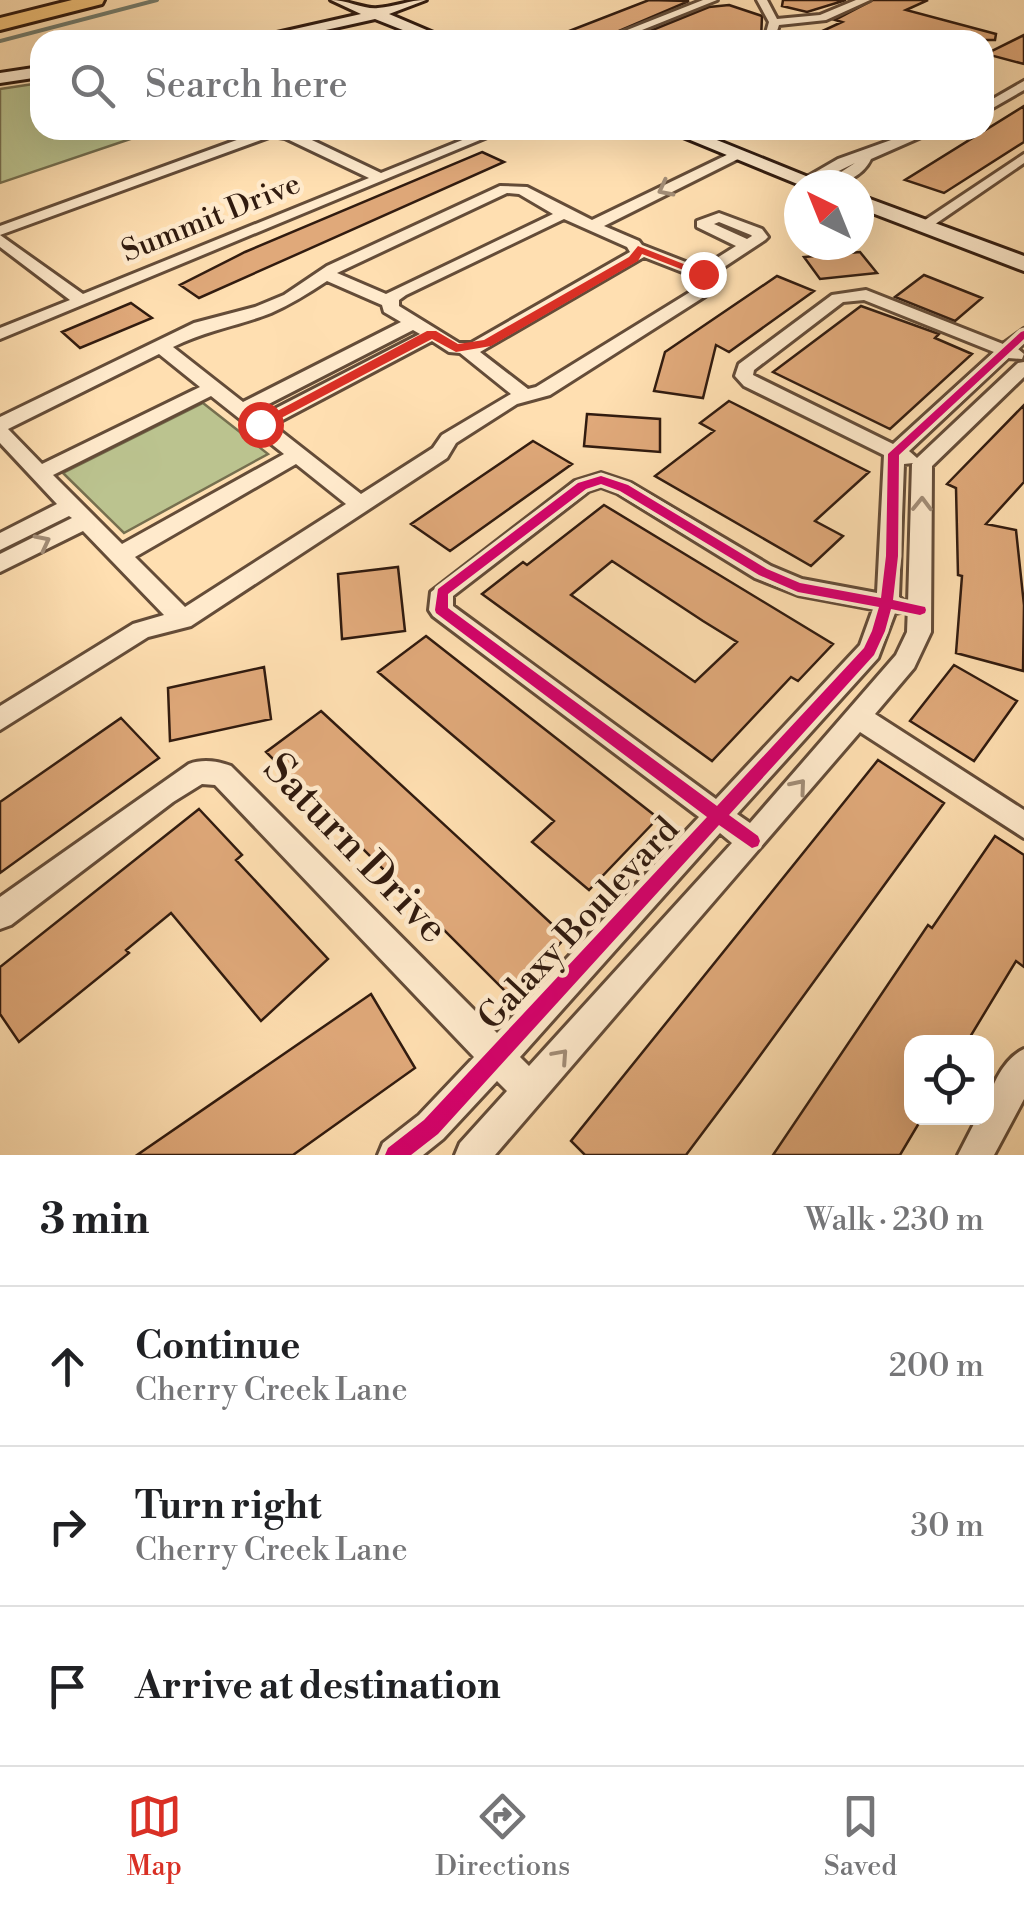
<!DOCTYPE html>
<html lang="en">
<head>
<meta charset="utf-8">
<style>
  body { margin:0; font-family:"Libre Bodoni",serif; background:#f2f2f2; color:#202124 }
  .controls { position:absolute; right:30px; bottom:30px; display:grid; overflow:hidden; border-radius:20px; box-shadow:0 10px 40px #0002 }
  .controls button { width:90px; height:90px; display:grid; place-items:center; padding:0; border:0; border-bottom:2px solid #e0e0e0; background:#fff; color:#202124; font:50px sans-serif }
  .compass { position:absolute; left:784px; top:170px; width:90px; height:90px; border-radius:50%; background:#fff; box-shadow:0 10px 40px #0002; rotate:317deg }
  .stop { position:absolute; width:30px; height:30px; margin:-22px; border:8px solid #d93025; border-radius:50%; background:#fff }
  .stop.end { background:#d93025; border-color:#fff; box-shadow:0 2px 10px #0008 }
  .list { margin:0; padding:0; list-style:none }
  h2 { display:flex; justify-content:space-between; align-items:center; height:130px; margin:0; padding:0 40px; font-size:42px }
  h2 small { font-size:32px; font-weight:400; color:#757577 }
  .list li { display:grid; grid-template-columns:65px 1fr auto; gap:30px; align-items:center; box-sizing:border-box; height:160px; padding:0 40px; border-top:2px solid #e0e0e0 }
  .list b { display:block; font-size:38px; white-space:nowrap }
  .list p { margin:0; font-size:32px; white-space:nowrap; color:#757577 }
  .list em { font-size:32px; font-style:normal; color:#757577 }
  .icon { flex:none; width:55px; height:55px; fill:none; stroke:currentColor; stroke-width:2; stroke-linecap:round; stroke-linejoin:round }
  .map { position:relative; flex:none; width:1024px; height:1155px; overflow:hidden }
  .search { position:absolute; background:#fff; box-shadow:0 10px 40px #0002; left:30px; right:30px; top:30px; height:110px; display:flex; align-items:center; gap:25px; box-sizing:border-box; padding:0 35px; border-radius:30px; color:#757577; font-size:38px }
  .sheet { height:610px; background:#fff }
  nav { display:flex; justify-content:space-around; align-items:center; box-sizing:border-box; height:140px; border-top:2px solid #e0e0e0; background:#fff; font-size:28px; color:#757577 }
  nav a { display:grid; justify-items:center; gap:5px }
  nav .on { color:#d93025 }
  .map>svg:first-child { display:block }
  .green { fill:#bbc38f; stroke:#766f4f; stroke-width:2.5 }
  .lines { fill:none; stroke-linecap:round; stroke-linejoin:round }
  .stream { stroke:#747c6c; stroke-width:4 }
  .building { fill:#e0a97a; stroke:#311b0f; stroke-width:2.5; fill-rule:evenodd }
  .street-casing { stroke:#644c38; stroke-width:6 }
  .secondary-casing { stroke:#311b0f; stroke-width:6 }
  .highway-casing { stroke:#311b0f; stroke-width:6 }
  .street { fill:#ffeacc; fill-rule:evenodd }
  .secondary { fill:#ffeacc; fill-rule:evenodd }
  .highway { fill:#f0c078; fill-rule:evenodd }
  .cycleway-casing { stroke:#ffeacc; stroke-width:7 }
  .cycleway { fill:#d6006c; fill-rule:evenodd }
  .oneway { stroke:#a28d77 }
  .route { fill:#d93025 }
  .labels { text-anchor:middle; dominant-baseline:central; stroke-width:9; stroke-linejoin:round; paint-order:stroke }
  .far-street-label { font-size:30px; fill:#311b0f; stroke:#ffeacc }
  .street-label { font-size:35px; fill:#311b0f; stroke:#ffeacc }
  .near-street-label { font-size:42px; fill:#311b0f; stroke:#ffeacc }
</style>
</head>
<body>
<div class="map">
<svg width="1024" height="1155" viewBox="0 0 1024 1155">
  <rect width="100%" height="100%" fill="#ffdfb1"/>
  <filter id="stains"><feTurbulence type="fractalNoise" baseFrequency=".002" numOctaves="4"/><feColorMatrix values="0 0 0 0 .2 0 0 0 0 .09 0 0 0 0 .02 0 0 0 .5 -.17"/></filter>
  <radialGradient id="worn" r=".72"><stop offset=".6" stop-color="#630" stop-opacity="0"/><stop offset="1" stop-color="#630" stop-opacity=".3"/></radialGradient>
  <path class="green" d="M40,83V130H157L0,183V89Z
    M203,403L268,454L124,533L63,473Z"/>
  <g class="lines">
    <path class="stream" d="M0,41L157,0"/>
  </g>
  <path class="building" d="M649,0L689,1L598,40H546Z
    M783,0H846L807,12L782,6Z
    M873,0H928L906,10L996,34L995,40H803L842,22L835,20Z
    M729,5L762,16L761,40L635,37L709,7Z
    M1024,35V64L986,54Z
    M1024,106V142L944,193L905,180Z
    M482,152L504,162L199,298L180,285L245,252Z
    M860,252L877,273L820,279L804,257Z
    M924,275L982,298L955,321L895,297Z
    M777,276L814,291L729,352L716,345L703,398L654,391L665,352Z
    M131,303L152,318L80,348L62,332Z
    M861,306L939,334L935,338L972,354L890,429L773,372Z
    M729,401L869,472L815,521L843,536L811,566L655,476L714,431L700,423Z
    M1024,405V482L986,524L1016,530L1024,605L1023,671L956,653L962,576L958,575L956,488L947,484Z
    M587,414L660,419V452L584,446Z
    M533,441L572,464L450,551L411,524Z
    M604,505L833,644L798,681L791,677L712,761L482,594L523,562L527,565ZM612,561L703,621L737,642L695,682L571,595Z
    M398,567L405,631L342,639L338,574Z
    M426,636L658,818L589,890L532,842L554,821L378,672Z
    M954,665L1017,701L974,761L910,721Z
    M264,667L271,719L170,741L168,688Z
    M321,711L566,937L510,996L266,752Z
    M121,718L159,758L0,873V802Z
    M878,760L944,803L740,1083L686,1155H585L571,1141Z
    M199,809L242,855L236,860L328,959L261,1021L171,913L126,950L129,953L19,1042L0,1014V967Z
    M995,836L1024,855V967L1016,961L967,1042H912V1118H922L900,1155H773L928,925L932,928Z
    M371,994L415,1068L293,1155H137Z"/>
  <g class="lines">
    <g class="street-casing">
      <path id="street" d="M703,0H717L617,40H602Z
        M757,0H767L777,19L820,15L856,0H870L826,20L779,25L774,40H764L769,22Z
        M1024,81V90L984,113V104Z
        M264,130L293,131L381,173L487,130H504L0,339V328L70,300L0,247V226ZM272,136L285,138L369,178L83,294L0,235Z
        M919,130H937L871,159C862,178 841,185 821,185L855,163L812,184L800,181L838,159Z
        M737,150L742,151V157L604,226L639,241L642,245L701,268L736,246L697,227V221L719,213L762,229L768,237L765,240L715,273L721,278L707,295L550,395L517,404L456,443L447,458L191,626L148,637L0,730V706L133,624L164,615L83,531L0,572V554L72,518L69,516L0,550V533L57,504L0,443V417L194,323L255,307L284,295L327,266L500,186L527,187L592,220ZM507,193L519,194L553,214L386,294L337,273ZM564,219L627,247L630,252L471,343H459L399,306V300L406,295ZM719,222L751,235L752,236L747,239L714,224ZM644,257L703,280L695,289L536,387L528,389L480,352ZM327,281L382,305L384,312L401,322L243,402L173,347C207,330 238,326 271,313C291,304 309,293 327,281ZM413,330L420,334L261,416L255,411ZM432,341L449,352L460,353L511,394L442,435L433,448L361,494L273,425ZM159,354L200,387L42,464L8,429ZM211,396L284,454L122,544L53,475ZM296,464L346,504L185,607L135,557Z
        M1024,154V163L928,229L916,226Z
        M866,290L1003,344L1024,329V343L1018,349L1024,354L1022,359L1008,358L909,451L917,458L1018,363L1024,362V377L932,466L931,632L914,668L875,714L1024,810V838L860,732L495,1155H455L460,1143L507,1091L497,1081L443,1139L423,1155H378L383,1143L419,1115L474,1057L215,785L202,784L173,802L11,925L0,929V897L189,764C202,759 218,761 231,766L497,1033L699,817L433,616L429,610L431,592L575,481L601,473L631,483L771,566L802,579L877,593L884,455L744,386L735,376L739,364L832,295ZM864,300L994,352L893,444L753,375L754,370L843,302ZM913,463L912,464L908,604L899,597L904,464ZM601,487L617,493L755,578L798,595L873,609L860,645L716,799L453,606V596L589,491ZM908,606L907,632L896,655L750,823L737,814L878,658L895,613L905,611ZM720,833L732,843L529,1066L520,1057Z
        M1024,1049V1099L994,1155H958L977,1118H986C986,1094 1002,1059 1024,1049Z"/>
    </g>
    <g class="secondary-casing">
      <path id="secondary" d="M331,0C347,0 366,10 378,8C395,7 409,0 426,0L389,14L450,40H428L375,19L281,40H246L361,14Z
        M40,67V77L0,83V73Z
        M666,130H692L828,185H800Z
        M859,195L1024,256V271L859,208Z"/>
    </g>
    <g class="highway-casing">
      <path id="highway" d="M72,0H104L102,4L0,30V18Z"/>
    </g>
    <use href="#street" class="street"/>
    <use href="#secondary" class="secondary"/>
    <use href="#highway" class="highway"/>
    <g class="cycleway-casing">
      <path id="cycleway" d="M1024,331V339L899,455L898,556L893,600L925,607L926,610L925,613L920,615L891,609L885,631L874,655L729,815L758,836L760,841L758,846L752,848L719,825L438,1134L411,1155H385L388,1148L424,1120L707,817L436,613L435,610L438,589L578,483L601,476L628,485L767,569L800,583L881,598L886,556L888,454L1021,332ZM601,484L620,491L759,575L798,592L879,607L872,631L864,648L717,806L448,608V594L586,489Z"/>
    </g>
    <use href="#cycleway" class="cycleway"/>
  </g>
  <defs><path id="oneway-chevron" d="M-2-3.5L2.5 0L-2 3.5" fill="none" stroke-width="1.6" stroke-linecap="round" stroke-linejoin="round" transform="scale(2.5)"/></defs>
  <g class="oneway">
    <use href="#oneway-chevron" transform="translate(665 189) rotate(153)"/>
    <use href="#oneway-chevron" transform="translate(922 504) rotate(-89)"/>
    <use href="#oneway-chevron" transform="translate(43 542) rotate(-27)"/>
    <use href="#oneway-chevron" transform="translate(799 786) rotate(-50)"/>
    <use href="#oneway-chevron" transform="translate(561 1056) rotate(-48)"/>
  </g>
  <path class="route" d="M638,246L709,274L699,276L642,254L638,261L491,346L456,352L432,339L264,427L253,424L427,331H436L458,344L484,340L629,257Z"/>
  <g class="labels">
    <g class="far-street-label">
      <text transform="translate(211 218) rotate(-22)">Summit Drive</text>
    </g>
    <g class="street-label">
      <text transform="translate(579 924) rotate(-47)">Galaxy Boulevard</text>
    </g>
    <g class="near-street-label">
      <text transform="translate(355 849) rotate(46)">Saturn Drive</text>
    </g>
  </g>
  <rect width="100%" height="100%" filter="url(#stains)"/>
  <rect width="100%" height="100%" fill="url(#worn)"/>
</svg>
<div class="controls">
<button><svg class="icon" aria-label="locate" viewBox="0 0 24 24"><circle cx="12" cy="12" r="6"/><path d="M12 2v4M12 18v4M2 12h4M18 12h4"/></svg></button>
</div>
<svg class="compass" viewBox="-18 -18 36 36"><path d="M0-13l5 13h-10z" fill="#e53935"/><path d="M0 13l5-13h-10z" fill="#757577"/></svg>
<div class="stop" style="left:260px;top:424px"></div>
<div class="stop end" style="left:703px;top:274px"></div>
<div class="search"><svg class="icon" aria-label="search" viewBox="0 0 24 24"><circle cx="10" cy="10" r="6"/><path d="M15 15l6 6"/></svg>Search here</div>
</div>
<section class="sheet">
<h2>3 min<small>Walk · 230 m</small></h2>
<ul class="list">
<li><svg class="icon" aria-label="ahead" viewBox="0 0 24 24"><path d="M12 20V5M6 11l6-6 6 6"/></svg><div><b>Continue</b><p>Cherry Creek Lane</p></div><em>200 m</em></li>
<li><svg class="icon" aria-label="right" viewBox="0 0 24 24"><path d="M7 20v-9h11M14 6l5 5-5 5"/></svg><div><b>Turn right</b><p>Cherry Creek Lane</p></div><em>30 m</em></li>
<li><svg class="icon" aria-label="arrive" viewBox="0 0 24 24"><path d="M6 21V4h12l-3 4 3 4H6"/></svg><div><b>Arrive at destination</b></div></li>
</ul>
</section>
<nav>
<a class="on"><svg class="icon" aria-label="map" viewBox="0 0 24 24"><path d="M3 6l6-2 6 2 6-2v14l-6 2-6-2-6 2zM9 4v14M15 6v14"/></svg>Map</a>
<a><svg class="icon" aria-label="directions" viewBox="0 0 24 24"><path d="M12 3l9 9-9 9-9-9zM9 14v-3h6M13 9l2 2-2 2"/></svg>Directions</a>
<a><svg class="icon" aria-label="saved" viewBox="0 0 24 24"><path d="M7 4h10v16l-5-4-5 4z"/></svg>Saved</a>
</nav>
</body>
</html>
